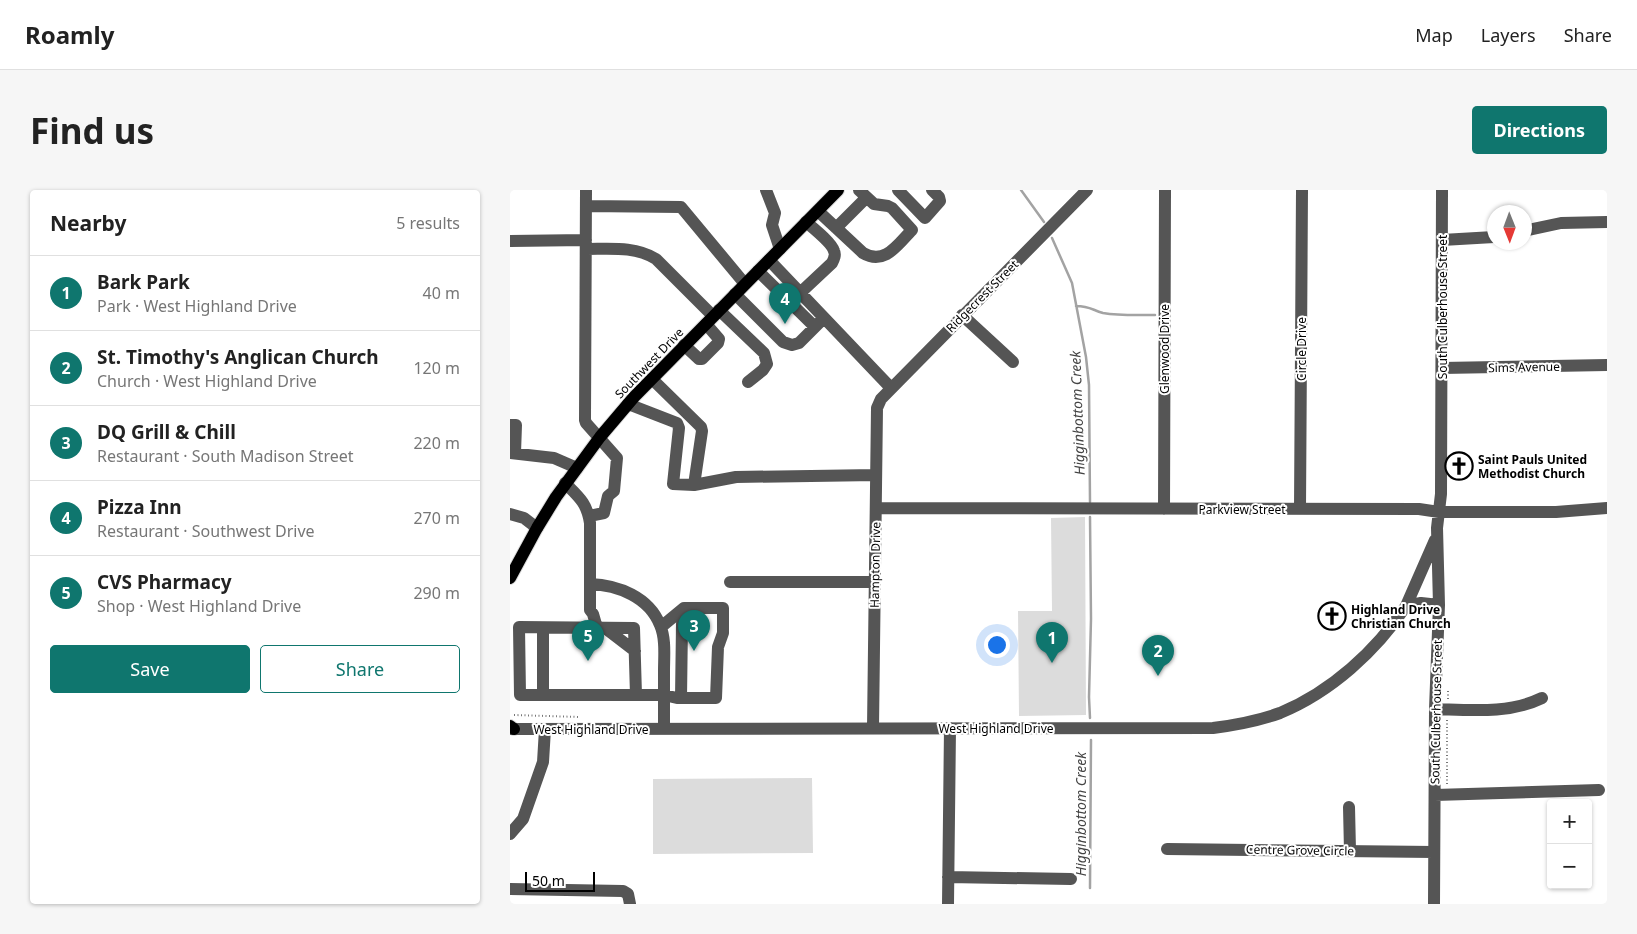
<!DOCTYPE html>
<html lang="en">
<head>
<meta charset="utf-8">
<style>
  body { margin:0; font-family:"Noto Sans",sans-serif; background:#f6f6f6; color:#222 }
  .controls { position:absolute; right:15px; bottom:15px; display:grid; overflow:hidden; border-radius:5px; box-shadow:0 1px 4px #0004 }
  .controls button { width:45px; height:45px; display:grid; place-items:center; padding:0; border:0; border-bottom:1px solid #e0e0e0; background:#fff; color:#222; font:25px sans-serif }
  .compass { position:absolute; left:977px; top:15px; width:45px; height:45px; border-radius:50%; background:#fff; box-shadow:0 1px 4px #0004; rotate:179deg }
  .scale { position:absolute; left:15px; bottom:12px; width:70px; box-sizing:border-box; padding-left:5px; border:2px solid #000; border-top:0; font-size:14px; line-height:18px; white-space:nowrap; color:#000; -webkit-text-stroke:4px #fff; paint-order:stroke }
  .you { position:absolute; left:486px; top:454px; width:18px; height:18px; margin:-12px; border:4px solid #fff; border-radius:50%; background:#1a73e8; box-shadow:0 0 0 8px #1a73e833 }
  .badge { display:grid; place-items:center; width:32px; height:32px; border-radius:50%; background:#0f766e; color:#fff; font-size:16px; font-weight:700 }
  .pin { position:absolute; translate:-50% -41px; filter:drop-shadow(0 1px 2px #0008) }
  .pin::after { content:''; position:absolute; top:26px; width:18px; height:15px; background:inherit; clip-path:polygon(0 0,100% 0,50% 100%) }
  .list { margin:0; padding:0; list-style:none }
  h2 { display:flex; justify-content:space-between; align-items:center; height:65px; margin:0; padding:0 20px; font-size:21px }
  h2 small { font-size:16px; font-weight:400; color:#767676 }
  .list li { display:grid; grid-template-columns:32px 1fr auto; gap:15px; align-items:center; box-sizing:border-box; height:75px; padding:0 20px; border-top:1px solid #e0e0e0 }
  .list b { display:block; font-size:19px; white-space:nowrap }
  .list p { margin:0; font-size:16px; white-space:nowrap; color:#767676 }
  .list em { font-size:16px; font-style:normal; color:#767676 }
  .actions { display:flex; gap:10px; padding:15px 20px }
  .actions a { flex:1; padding:11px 0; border:1px solid #0f766e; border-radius:5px; text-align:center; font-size:18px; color:#0f766e }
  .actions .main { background:#0f766e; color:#fff }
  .map { position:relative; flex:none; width:1097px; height:714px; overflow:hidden; border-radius:5px }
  header { display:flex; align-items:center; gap:30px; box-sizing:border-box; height:70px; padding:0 25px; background:#fff; border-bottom:1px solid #e0e0e0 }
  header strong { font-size:24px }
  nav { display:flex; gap:28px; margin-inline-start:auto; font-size:18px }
  .intro { display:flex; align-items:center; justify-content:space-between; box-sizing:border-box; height:120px; padding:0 30px }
  h1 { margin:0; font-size:35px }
  .button { padding:12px 22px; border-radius:5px; background:#0f766e; color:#fff; font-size:18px; font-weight:700 }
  main { display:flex; gap:30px; padding:0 30px }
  aside { flex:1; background:#fff; border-radius:5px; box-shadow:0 1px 4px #0004 }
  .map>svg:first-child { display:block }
  .park { fill:#dcdcdc }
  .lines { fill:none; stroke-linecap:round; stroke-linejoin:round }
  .stream { stroke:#a3a3a3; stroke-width:2.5 }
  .major-casing { stroke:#dbdbdb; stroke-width:14 }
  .path { stroke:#777; stroke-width:2; stroke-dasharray:1 2.5; stroke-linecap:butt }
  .minor { stroke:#555; stroke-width:12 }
  .major { stroke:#000; stroke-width:12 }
  .labels { text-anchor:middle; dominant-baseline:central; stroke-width:4; stroke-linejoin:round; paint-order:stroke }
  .street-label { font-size:12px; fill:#000; stroke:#fff }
  .poi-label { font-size:12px; font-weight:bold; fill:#000; stroke:#fff; text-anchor:start }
  .water-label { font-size:14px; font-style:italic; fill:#444; stroke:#fff }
</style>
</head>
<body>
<header>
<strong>Roamly</strong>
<nav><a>Map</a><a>Layers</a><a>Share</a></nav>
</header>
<div class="intro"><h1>Find us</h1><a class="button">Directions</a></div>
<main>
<aside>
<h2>Nearby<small>5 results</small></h2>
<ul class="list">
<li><span class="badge">1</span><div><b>Bark Park</b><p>Park · West Highland Drive</p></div><em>40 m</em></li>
<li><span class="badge">2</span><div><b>St. Timothy's Anglican Church</b><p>Church · West Highland Drive</p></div><em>120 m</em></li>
<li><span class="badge">3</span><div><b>DQ Grill &amp; Chill</b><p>Restaurant · South Madison Street</p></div><em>220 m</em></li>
<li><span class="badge">4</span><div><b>Pizza Inn</b><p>Restaurant · Southwest Drive</p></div><em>270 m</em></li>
<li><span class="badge">5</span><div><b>CVS Pharmacy</b><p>Shop · West Highland Drive</p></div><em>290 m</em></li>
</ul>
<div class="actions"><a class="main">Save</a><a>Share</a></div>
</aside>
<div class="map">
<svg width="1097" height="714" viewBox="0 0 1097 714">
  <rect width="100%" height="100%" fill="#fff"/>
  <path class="park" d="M575,327L576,525L509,526L508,421H542L541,328Z
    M302,588L303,663L143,664V589Z"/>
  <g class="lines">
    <path class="stream" d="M511,0L534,32
      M542,48L562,93L576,167L579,195L580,312
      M566,116C580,116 582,120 593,123C610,126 628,125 645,125
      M580,528L579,507L581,429L580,327
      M580,698L581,550"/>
    <g class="major-casing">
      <path id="major" d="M0,388L27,338L46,307L90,247L124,207L328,0
        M0,536L4,539"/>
    </g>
    <path class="path" d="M938,509V499
      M4,525L69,527
      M937,594V529"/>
    <path class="minor" d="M76,0L75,230L76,233L107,268L104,301L98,306L94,323L79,326
      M256,0L265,23L262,35L270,59
      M388,0L415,28L430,11L429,7L422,0
      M76,16L171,17L235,94
      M308,21L353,63C375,76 388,54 402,40L382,18L378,16L364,14L349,0
      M326,38L356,8
      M1014,41L1051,33L1097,32
      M932,50L984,47
      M0,51L76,50
      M76,59C100,59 125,56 146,69L203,126
      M259,70L381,198
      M248,81L305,137
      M290,103L322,73C324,69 326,65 324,61C322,53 303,38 296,32
      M225,104L273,152L282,155L289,153L314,128
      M209,120L254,163L257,174L253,180L238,192
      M452,125L503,172
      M174,155L189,169H192L208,153L209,149L196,134
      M932,178L1097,175
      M142,189L191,237L192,241L184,295L226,287L366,285
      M118,214L167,233L169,238L163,294L184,295
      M0,235H6L5,263
      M0,263L44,268L67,278
      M55,293C69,307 77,313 80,333V420L83,424L87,438
      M366,318L909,319L929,322H1046L1097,318
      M654,319L655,0
      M790,319L792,0
      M0,324L14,328L27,338
      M220,392H365
      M80,394C108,395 139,407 150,435C156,449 154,466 154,481C154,501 154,520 154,539
      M896,416L925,350
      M95,438L125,461
      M33,505V438
      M126,505L124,438L9,437L10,505H154L167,508H206L208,457L213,443V418H174L151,437
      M171,508L172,434L176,427L188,425
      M925,519C961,520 999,524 1032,508
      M363,538L367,218L371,209L577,0
      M0,539L703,538C726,535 748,531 770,523C821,502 866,461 896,416L911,413L929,415
      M925,605L1089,600
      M839,617L840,661
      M0,644L13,629L33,572L35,539
      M657,659L924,662
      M438,687L561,689
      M0,699L113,701L118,704L120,714
      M438,714L440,538
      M924,714L925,519L929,415L927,338L931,304L932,0"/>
    <use href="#major" class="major"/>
  </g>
  <defs>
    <g id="church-ring" transform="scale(1.4375)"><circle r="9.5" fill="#fff" stroke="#000" stroke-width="1.5"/><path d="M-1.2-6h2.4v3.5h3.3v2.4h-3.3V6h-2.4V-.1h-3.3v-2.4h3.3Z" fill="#000"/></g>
  </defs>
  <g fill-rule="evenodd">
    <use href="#church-ring" x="949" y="276"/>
    <use href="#church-ring" x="822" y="426"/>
  </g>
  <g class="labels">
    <g class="street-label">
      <text transform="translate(472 106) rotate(-45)">Ridgecrest Street</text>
      <text transform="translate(932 117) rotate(-90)">South Culberhouse Street</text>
      <text transform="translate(654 159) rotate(-90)">Glenwood Drive</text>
      <text transform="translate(791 159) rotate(-90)">Circle Drive</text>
      <text transform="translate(139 173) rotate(-46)">Southwest Drive</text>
      <text transform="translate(1014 177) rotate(-1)">Sims Avenue</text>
      <text x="732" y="319">Parkview Street</text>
      <text transform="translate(365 375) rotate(-89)">Hampton Drive</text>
      <text transform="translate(926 522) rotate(-89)">South Culberhouse Street</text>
      <text x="486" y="538">West Highland Drive</text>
      <text x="81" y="539">West Highland Drive</text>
      <text transform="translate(790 660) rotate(1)">Centre Grove Circle</text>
    </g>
    <g class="poi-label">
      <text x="968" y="269">Saint Pauls United<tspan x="968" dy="14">Methodist Church</tspan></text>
      <text x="841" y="419">Highland Drive<tspan x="841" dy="14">Christian Church</tspan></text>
    </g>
    <g class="water-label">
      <text transform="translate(567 223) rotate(-92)">Higginbottom Creek</text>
      <text transform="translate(570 624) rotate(-90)">Higginbottom Creek</text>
    </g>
  </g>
</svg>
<div class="controls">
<button>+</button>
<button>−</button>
</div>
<svg class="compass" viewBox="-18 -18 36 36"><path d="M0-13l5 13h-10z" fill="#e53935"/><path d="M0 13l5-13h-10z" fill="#767676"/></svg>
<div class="scale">50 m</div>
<div class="you"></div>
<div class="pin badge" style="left:542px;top:473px">1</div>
<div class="pin badge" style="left:648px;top:486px">2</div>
<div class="pin badge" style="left:184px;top:461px">3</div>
<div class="pin badge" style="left:275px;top:134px">4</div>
<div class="pin badge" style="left:78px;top:471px">5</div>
</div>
</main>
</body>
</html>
